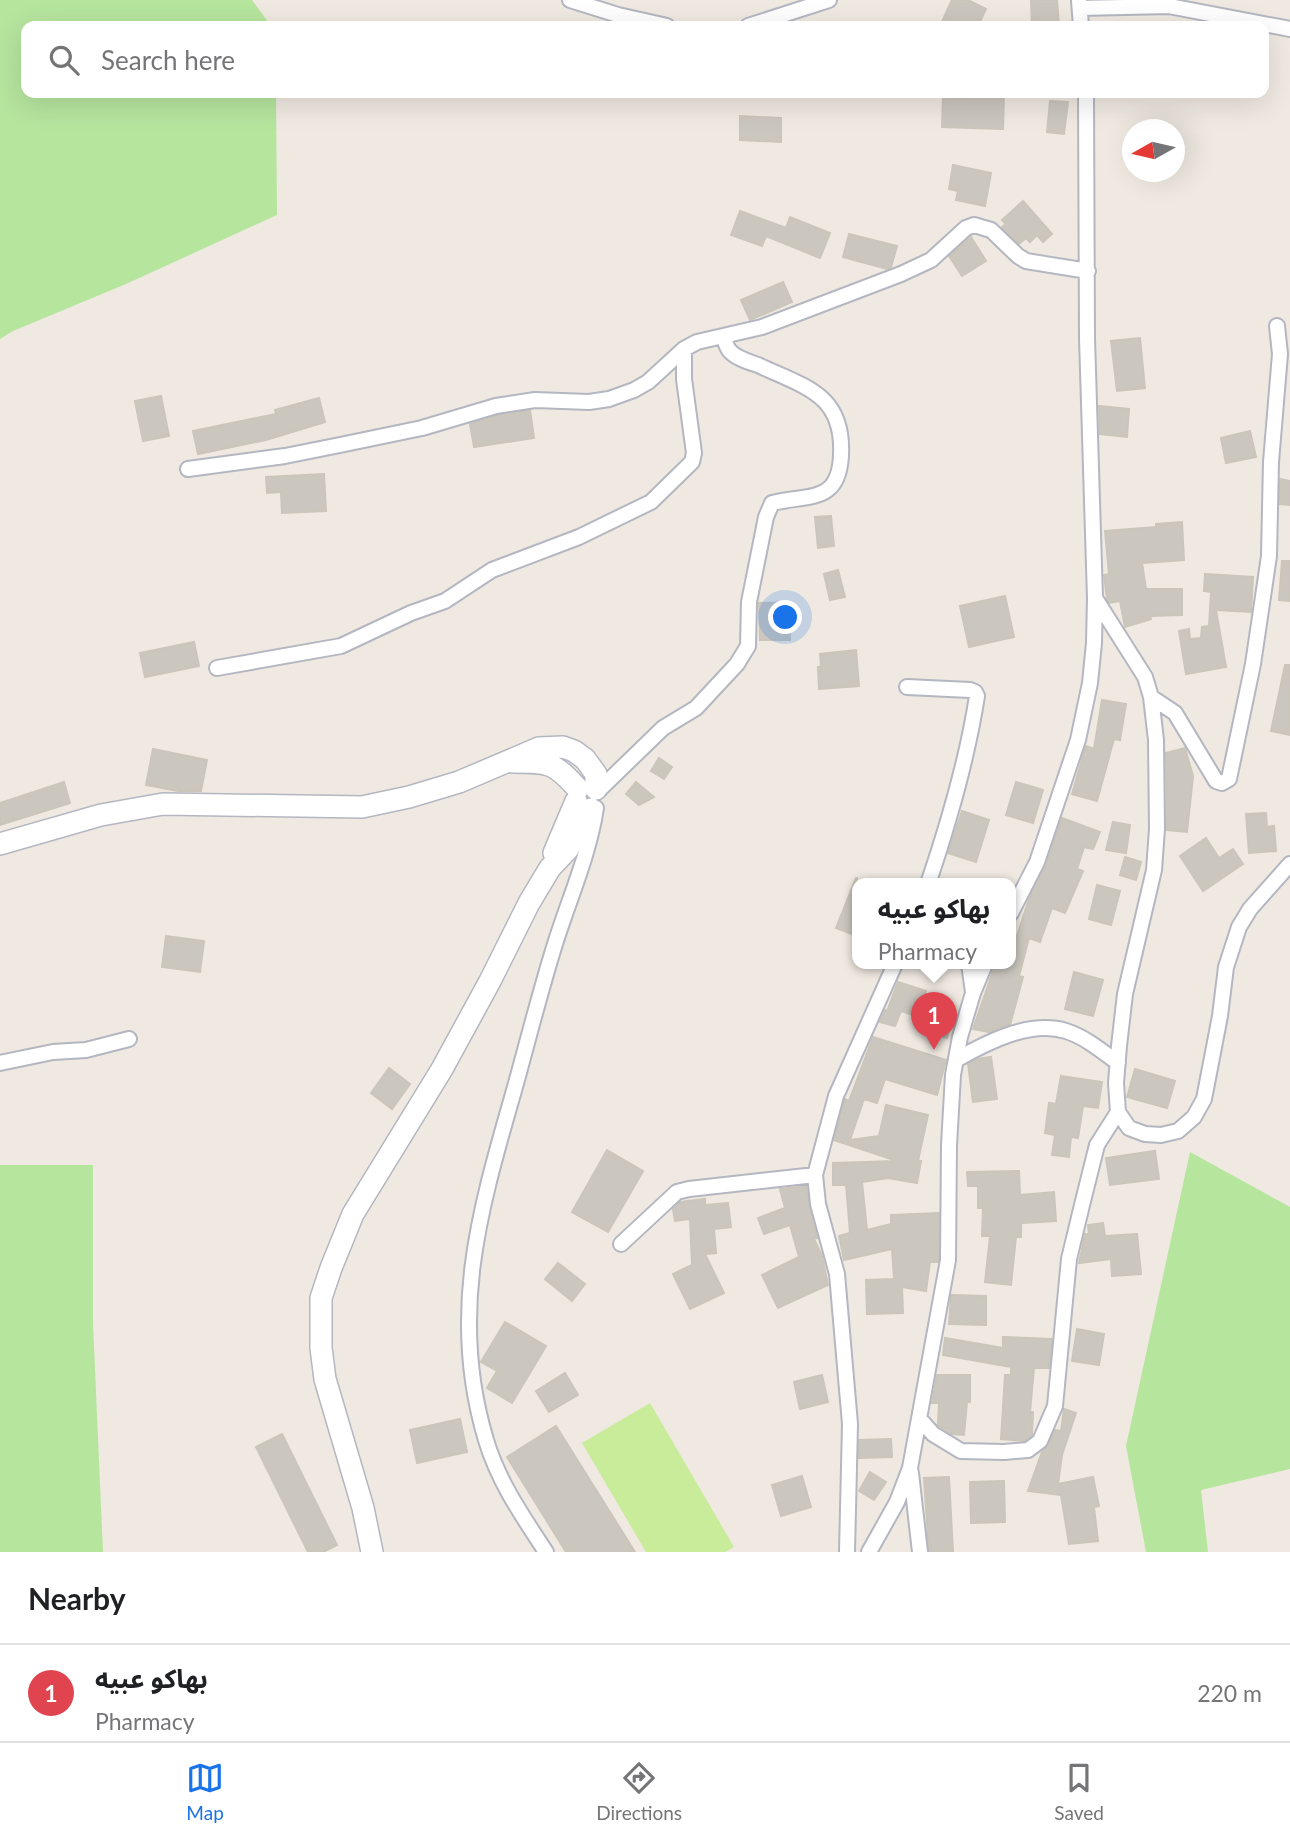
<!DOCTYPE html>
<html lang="en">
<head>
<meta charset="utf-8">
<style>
  body { margin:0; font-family:Lato,"Noto Sans Arabic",sans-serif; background:#f6f6f6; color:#202124 }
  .compass { position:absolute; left:1122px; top:119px; width:63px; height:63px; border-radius:50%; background:#fff; box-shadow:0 7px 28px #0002; rotate:262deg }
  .you { position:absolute; left:786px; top:618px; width:24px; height:24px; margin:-18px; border:5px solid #fff; border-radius:50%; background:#1a73e8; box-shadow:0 0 0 10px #1a73e833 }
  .badge { display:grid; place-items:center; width:46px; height:46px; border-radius:50%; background:#1a73e8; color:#fff; font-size:23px; font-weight:700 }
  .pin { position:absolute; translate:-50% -58px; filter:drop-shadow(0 2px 4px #0008) }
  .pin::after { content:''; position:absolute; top:37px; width:24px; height:21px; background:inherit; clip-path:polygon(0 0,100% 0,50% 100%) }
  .popup { position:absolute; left:852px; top:878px; width:164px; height:91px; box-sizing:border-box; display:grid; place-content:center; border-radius:14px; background:#fff; filter:drop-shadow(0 2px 5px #0005); font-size:23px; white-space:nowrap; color:#757577 }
  .popup b { font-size:26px; color:#202124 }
  .popup::after { content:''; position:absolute; left:50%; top:100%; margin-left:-14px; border:14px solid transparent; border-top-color:#fff }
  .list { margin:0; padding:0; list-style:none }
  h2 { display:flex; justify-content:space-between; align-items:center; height:91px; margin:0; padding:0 28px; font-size:30px }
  h2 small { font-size:23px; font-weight:400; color:#757577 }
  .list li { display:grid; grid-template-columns:46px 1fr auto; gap:21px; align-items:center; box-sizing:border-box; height:98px; padding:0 28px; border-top:2px solid #e0e0e0 }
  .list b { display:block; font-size:26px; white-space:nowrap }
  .list p { margin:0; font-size:23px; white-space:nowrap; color:#757577 }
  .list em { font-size:23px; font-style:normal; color:#757577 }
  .icon { flex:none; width:38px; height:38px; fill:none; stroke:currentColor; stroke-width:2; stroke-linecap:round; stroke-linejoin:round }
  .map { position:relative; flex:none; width:1290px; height:1552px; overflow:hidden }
  .search { position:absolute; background:#fff; box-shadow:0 7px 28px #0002; left:21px; right:21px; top:21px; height:77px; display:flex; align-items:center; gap:18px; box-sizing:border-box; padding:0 24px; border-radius:14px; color:#757577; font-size:26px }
  .sheet { height:189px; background:#fff }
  nav { display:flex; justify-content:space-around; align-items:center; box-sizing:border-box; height:98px; border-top:2px solid #e0e0e0; background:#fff; font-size:19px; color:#757577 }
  nav a { display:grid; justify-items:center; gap:4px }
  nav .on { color:#1a73e8 }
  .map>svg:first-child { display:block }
  .green { fill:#b6e59e }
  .pitch { fill:#c9ec9a }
  .building { fill:#cbc7bf; stroke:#cbc5ba; stroke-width:2 }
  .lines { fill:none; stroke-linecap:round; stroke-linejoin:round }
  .minor-casing { stroke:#b4b7c1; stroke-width:18 }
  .secondary-casing { stroke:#b4b7c1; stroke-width:24 }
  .minor { stroke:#fff; stroke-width:14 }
  .secondary { stroke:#fff; stroke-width:21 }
</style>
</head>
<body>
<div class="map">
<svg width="1290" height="1552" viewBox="0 0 1290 1552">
  <rect width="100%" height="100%" fill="#efe9e1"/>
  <path class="green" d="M0,0H252L271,26H26V93H276L277,215L126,284L13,331L0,339Z
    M1190,1152L1290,1207V1469L1201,1490L1208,1552H1146L1126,1446Z
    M0,1165H93V1324L103,1552H0Z"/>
  <path class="pitch" d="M650,1403L734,1547L725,1552H646L582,1443Z"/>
  <path class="building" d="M952,0H968L986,9L978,26H940Z
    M1031,0H1057L1059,26H1032Z
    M966,93H1004L1003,129L942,127L943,97L966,98Z
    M1050,101L1068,102L1064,134L1047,132Z
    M740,116L781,118V142L740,140Z
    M953,165L991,173L985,206L956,200L958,191L949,189Z
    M1023,201L1052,234L1043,242L1037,235L1030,242L1026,238L1019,244L1002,227L1006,224L1002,220Z
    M740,211L786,228L790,217L830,233L820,258L766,236L762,246L731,235Z
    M849,234L897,246L891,267L887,269L843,257Z
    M971,237L986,261L962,276L949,256Z
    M783,282L792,302L750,320L741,300Z
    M1140,338L1145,388L1117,391L1111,341Z
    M161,396L169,436L143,441L135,401Z
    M319,398L325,422L266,440L198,454L193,431L276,414L275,410Z
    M1099,406L1129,409L1127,437L1100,434Z
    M530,410L534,438L474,447L470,424L498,415Z
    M1250,431L1256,457L1226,463L1221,438Z
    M324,474L326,511L282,513L281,492L267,493L266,477Z
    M1280,479L1290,481V505L1280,504Z
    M831,516L834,546L818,548L815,517Z
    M1182,522L1184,560L1142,563L1146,589H1182V615L1150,616L1151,619L1125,627L1120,601L1109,603L1107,600L1104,575L1109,574L1105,531L1156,527V524Z
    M1282,561H1290V601L1279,600Z
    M838,570L845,597L830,600L824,574Z
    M1205,574L1253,577L1251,612L1216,610L1226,667L1186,674L1179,631L1189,629L1190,639L1201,638L1202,627L1209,626L1211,592L1204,591Z
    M1005,596L1014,637L969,647L960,606Z
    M790,602V640H760L759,603Z
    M194,642L199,666L145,677L140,653Z
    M856,650L859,686L819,689L818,667H821L820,654Z
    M1285,665H1290V735L1271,731Z
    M1102,700L1126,704L1120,740L1114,739L1097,801L1072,794L1086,746L1094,749Z
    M1185,748L1193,776L1187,832L1167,830L1166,753Z
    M153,749L207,760L201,791H178L146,785Z
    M659,758L672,767L664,779L651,771Z
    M64,782L70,803L0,825V803Z
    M636,782L654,797L639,805L626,794Z
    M1016,782L1043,790L1033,823L1006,815Z
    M962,811L989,820L976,862L948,853Z
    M1266,813L1267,827L1274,826L1276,851L1249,853L1246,814Z
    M1062,818L1100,832L1093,849L1084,847L1077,869L1083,871L1065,913L1052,908L1040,942L1029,938L1019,976L1023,977L1010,1025L989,1032L973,1029L994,968L998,969L999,964H1011V940L1015,942L1029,899L1046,865Z
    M1113,822L1130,825L1126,853L1106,850Z
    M1206,838L1219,858L1233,849L1243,864L1203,891L1180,856Z
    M1125,857L1141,862L1136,880L1120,875Z
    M856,878H857V936L836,928Z
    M1097,885L1120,891L1111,925L1089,919Z
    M166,936L204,941L200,972L162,967Z
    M1074,972L1103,980L1093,1016L1065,1009Z
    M898,982L926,991L921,1006L957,1014L954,1025L950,1024L947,1038L930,1033L932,1021L901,1011L895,1026L880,1022L885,1010L887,1011Z
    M873,1037L946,1060L937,1095L885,1079L877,1103L864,1099L850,1140L879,1136L886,1105L928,1115L918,1161H921L917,1183L888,1178L862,1182L867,1230L891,1224V1215L939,1213L938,1262H930L926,1291L902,1287L903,1313L867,1314L866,1280L894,1279L892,1249L844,1260L839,1236L850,1233L846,1185H833V1163L897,1161L834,1140L845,1099L849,1101Z
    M991,1057L997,1099L973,1102L968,1064L977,1059Z
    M389,1068L410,1084L392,1109L371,1093Z
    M1135,1069L1175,1081L1167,1108L1127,1097Z
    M1061,1076L1102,1082L1098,1108L1083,1106L1078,1138L1071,1137L1069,1157L1052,1155L1055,1135L1045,1133L1049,1103L1056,1104Z
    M607,1150L643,1171L608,1232L572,1212Z
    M1155,1151L1159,1179L1110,1185L1106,1158Z
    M1019,1171L1020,1195L1054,1192L1056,1221L1021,1223V1237H1016L1011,1285L985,1282L990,1236H982L983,1208H978V1186H968L967,1172Z
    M806,1186L809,1206L817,1238L814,1239L822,1256L828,1285L778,1308L762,1275L799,1257L790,1225L764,1234L758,1218L785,1208L780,1189Z
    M705,1199V1205L728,1203L731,1227L714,1229L716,1253L705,1254L724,1293L690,1309L673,1274L692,1265L690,1219L675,1221L673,1209L680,1202Z
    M1103,1223L1105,1236L1137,1234L1141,1274L1112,1276L1111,1259L1079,1263L1085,1234H1089L1088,1225Z
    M558,1263L585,1284L572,1301L545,1279Z
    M951,1295L986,1296V1325L949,1324Z
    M505,1322L546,1346L512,1403L487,1388L497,1371L481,1362Z
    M1077,1329L1104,1334L1099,1365L1072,1361Z
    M1003,1337L1052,1339L1049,1368H1034L1030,1412H1033L1032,1435L1024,1441L1001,1439L1005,1375H1011V1367L943,1355L945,1338L1003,1348Z
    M565,1373L578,1395L549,1412L536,1391Z
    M822,1375L828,1402L800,1409L794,1382Z
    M937,1375H970V1402H967L964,1435L952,1434L938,1425L939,1403H932Z
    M1064,1409L1076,1413L1062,1455L1058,1484L1093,1477L1099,1506L1094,1507L1098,1541L1069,1544L1061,1495L1028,1491L1042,1452L1048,1445L1055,1430L1061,1431Z
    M460,1419L467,1452L417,1463L410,1430Z
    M556,1426L635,1552H566L507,1457Z
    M282,1434L337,1545L323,1552H308L256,1447Z
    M891,1439L892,1457L859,1458V1440Z
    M870,1472L886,1482L874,1500L859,1491Z
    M802,1476L811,1507L781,1516L772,1485Z
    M949,1477L953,1552H929L924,1478Z
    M1004,1481L1005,1522L971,1523L970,1482Z"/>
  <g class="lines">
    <g class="minor-casing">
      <path id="minor" d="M570,0L618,15L667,26
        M1079,1L1081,26
        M1080,8L1169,6L1290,29
        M748,26L829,0
        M188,469L285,456L340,445L422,428L496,406L535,400L589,402L609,399L634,390L648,382L684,349L697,342L762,327L901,274L931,260L966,228L974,225L991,230L1018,256L1026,261L1088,271
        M1095,598L1145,677L1151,697L1156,740L1157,829L1154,870L1125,994L1119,1046L1116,1083L1118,1112L1129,1128L1145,1134L1161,1135L1178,1131L1194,1117L1204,1099L1220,1016L1226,967L1239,927L1250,909L1290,864
        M217,668L341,646L411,613L445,601L492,570L579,537L651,502L692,462L694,453L684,379V349
        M907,687L970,690L975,692L977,696C967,761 949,822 928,884
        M1151,697L1175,713L1216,781L1222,783L1229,779L1253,664L1269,556L1271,462L1280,354L1277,326
        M598,791L663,728L696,708L737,664L748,646L749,602L766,517L772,503C809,494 839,504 841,455C844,394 805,387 758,365C749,362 735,358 729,350C726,346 725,340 723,336
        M1011,913L1037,862L1078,740L1090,683L1094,643L1095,598L1087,338L1086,93
        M969,964L973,992
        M956,1060C987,1042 1030,1020 1066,1031C1085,1037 1102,1051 1118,1063
        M0,1063L53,1052L86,1050L129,1039
        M621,1244L677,1192L689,1189L815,1175
        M919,1418L933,1434L961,1451L1004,1452L1028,1450L1040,1441L1055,1406L1069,1259L1082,1205L1097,1145L1118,1112
        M911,1473L920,1552
        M546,1552C523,1517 498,1481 486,1440C448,1314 480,1209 515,1087C528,1040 540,992 555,944C569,899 589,855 596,808
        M847,1552L850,1424L837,1274L818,1204L815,1175L836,1096L895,964
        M869,1552L897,1502L910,1468L948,1260L949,1145L953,1075L960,1037L973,993L985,964"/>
    </g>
    <g class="secondary-casing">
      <path id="secondary" d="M513,762C549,762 554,762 578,789
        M0,844L101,815L163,804L362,807L409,797L459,782L539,748L563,747L574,751L585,759L596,774V789
        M554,853L576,801
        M372,1552L363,1508L325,1379L321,1348V1298L331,1268L353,1214L442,1069L490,981L529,903L550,868L568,849L591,809"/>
    </g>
    <use href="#minor" class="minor"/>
    <use href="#secondary" class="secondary"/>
  </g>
</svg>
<svg class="compass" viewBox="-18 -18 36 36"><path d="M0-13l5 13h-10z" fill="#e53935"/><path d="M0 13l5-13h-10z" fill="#757577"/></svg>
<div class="you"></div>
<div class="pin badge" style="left:934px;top:1050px;background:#e0444e">1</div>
<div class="popup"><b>بهاكو عبيه</b>Pharmacy</div>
<div class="search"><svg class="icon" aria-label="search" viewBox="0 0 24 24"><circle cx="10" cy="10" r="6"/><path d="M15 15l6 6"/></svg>Search here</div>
</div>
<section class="sheet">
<h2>Nearby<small></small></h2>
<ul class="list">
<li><span class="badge" style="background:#e0444e">1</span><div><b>بهاكو عبيه</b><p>Pharmacy</p></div><em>220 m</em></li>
</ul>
</section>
<nav>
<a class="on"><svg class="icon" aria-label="map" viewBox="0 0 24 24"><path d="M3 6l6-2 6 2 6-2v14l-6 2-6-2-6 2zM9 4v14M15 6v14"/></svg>Map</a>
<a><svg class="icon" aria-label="directions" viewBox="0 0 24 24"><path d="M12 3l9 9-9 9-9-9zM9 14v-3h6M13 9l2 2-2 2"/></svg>Directions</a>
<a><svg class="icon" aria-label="saved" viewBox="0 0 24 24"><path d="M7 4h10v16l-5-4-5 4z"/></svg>Saved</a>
</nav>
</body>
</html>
